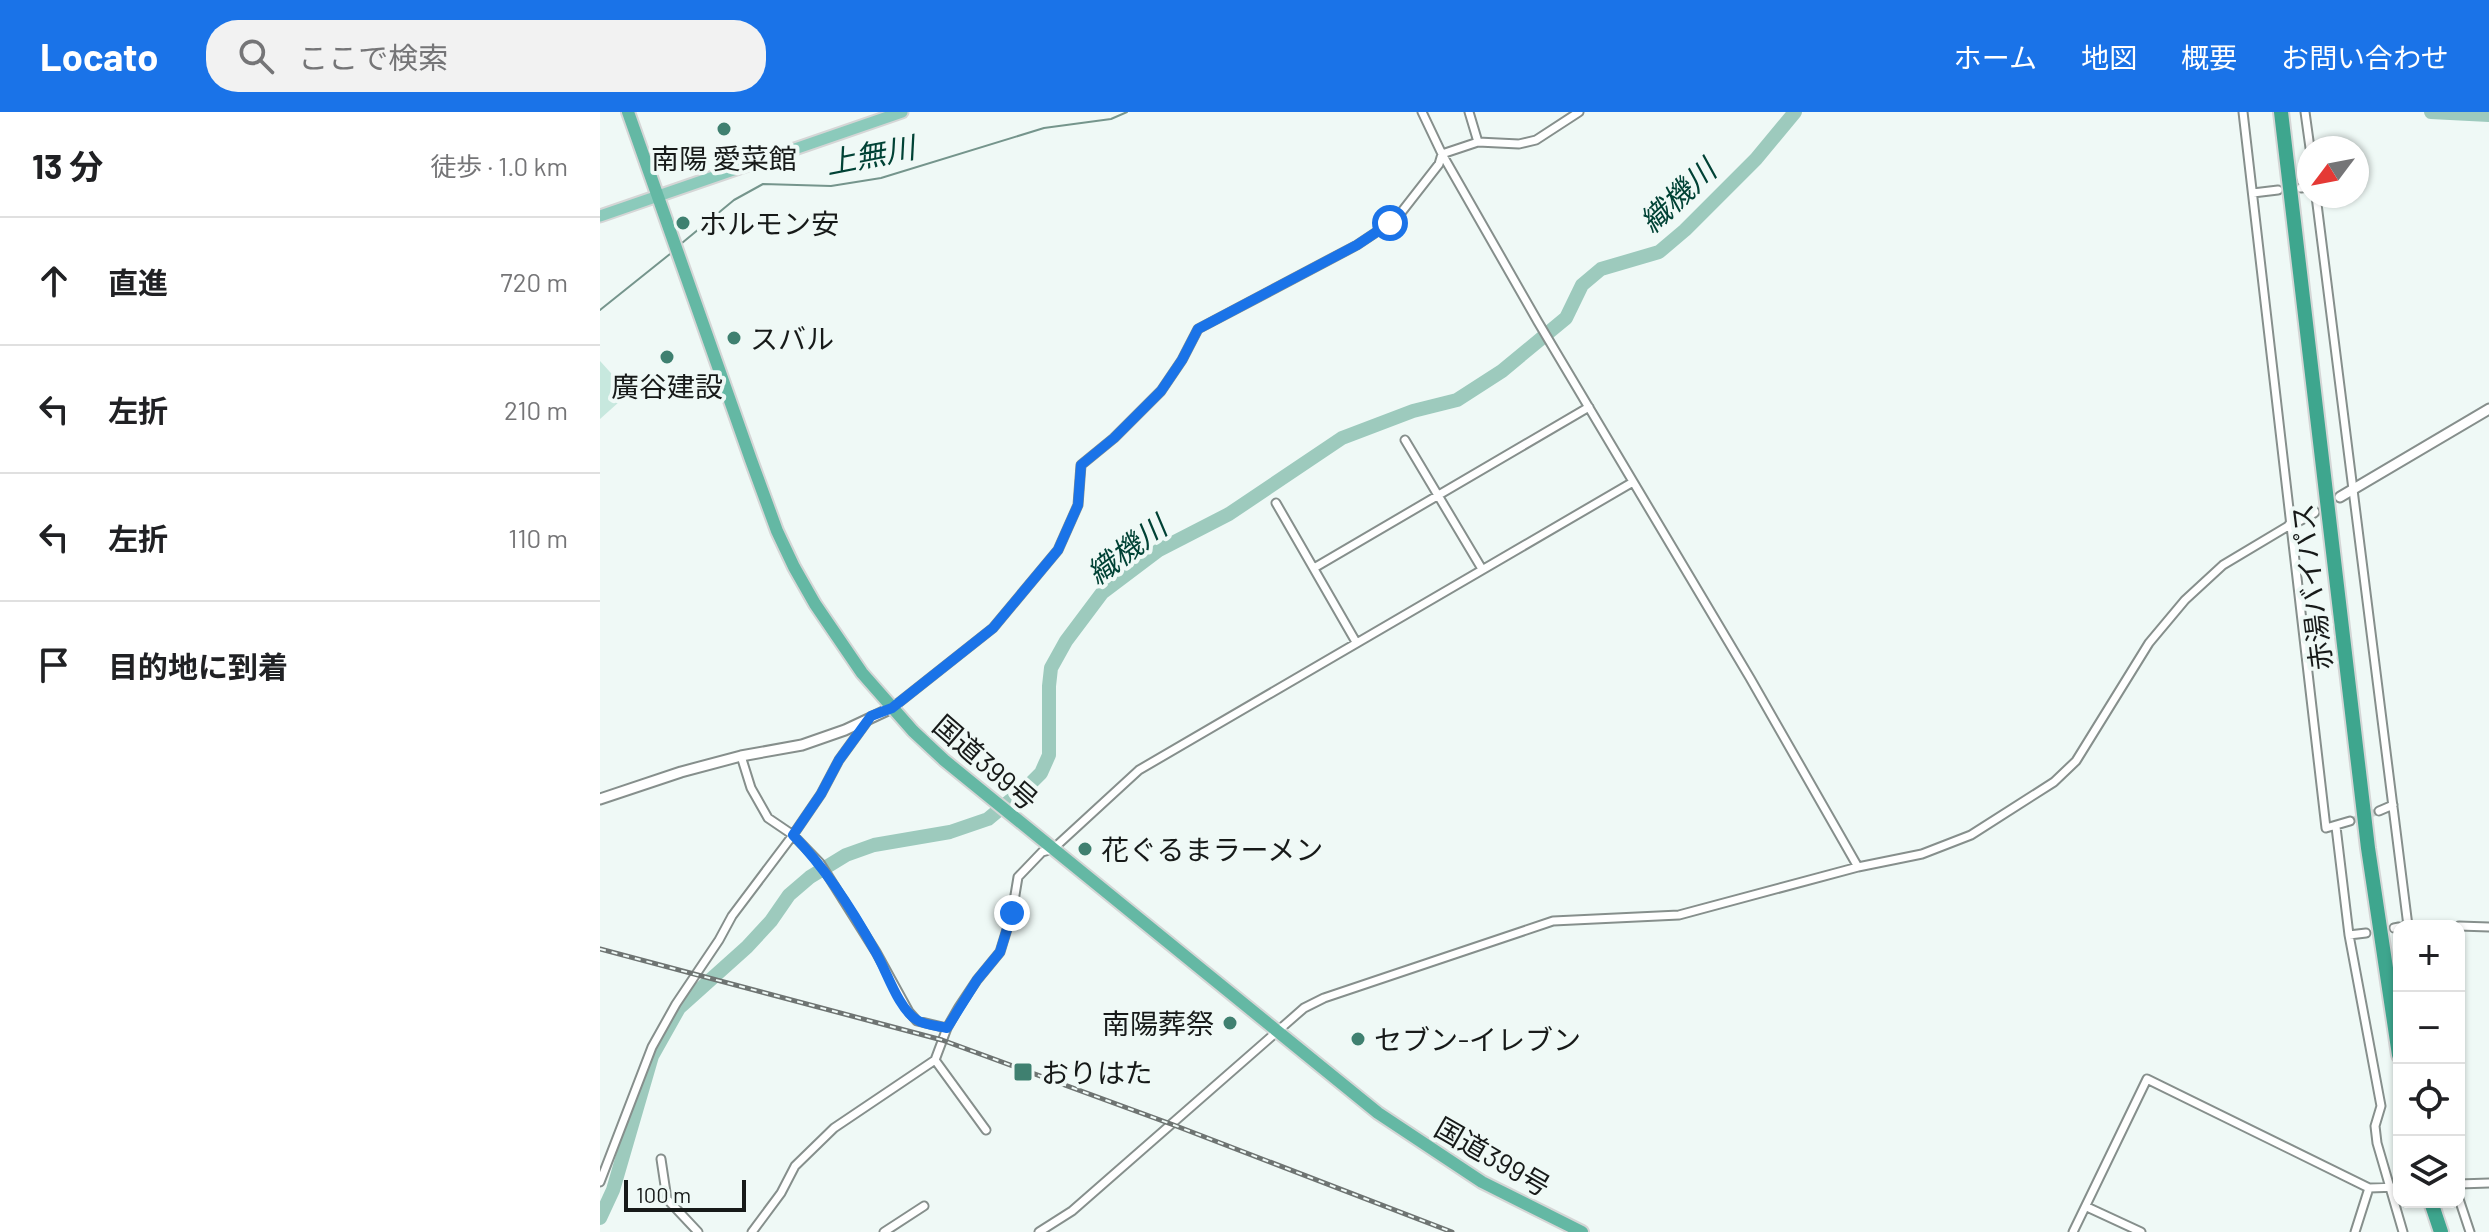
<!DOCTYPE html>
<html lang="ja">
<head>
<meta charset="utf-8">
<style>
  body { margin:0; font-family:Barlow,"Noto Sans JP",sans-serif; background:#f2f2f2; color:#202124 }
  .controls { position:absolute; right:24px; bottom:24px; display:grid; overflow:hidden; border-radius:16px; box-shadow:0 2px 6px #0004 }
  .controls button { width:72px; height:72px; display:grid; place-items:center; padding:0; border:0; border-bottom:2px solid #e0e0e0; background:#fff; color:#202124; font:40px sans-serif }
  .compass { position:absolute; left:1697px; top:24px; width:72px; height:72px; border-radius:50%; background:#fff; box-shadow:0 2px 6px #0004; rotate:238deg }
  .scale { position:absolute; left:24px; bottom:20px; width:122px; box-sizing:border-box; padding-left:8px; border:4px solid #171a19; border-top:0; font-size:22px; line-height:28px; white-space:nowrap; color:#171a19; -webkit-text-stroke:6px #eff9f6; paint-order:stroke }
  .stop { position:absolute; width:24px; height:24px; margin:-18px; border:6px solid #1a73e8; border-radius:50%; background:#fff }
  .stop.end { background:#1a73e8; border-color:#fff; box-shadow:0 2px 8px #0008 }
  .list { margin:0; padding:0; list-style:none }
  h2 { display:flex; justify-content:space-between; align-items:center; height:104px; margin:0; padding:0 32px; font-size:34px }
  h2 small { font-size:26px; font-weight:400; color:#757577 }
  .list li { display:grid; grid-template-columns:52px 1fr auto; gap:24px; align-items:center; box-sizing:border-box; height:128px; padding:0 32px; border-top:2px solid #e0e0e0 }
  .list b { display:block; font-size:30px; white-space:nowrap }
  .list em { font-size:26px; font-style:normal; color:#757577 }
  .icon { flex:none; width:44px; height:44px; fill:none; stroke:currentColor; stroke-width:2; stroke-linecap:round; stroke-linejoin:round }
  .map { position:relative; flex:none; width:1889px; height:1120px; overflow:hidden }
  header { display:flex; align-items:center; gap:48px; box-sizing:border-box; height:112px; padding:0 40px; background:#1a73e8; color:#fff }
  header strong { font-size:38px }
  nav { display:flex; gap:44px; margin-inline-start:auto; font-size:28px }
  .search { width:560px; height:72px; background:#f2f2f2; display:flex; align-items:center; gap:20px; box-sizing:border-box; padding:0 28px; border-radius:32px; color:#757577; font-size:30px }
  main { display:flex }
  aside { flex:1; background:#fff }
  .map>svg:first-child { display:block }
  .green { fill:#c7e8de }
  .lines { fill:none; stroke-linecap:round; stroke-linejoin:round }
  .stream { stroke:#75958c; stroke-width:2 }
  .river { stroke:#9dcabd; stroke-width:14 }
  .minor-tunnel { stroke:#cfd8d5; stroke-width:7; stroke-dasharray:7 3.5; stroke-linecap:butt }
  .minor-casing { stroke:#868f8c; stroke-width:11 }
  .tertiary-casing { stroke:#868f8c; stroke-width:13 }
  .primary-casing { stroke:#d5d6d6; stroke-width:15 }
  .trunk-casing { stroke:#d5d6d6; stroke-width:16 }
  .motorway-casing { stroke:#d5d6d6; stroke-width:18 }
  .minor { stroke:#fff; stroke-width:7 }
  .tertiary { stroke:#fff; stroke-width:9 }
  .primary { stroke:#8bcabb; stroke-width:11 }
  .trunk { stroke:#64b8a4; stroke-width:12 }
  .motorway { stroke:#3ea68e; stroke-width:14 }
  .rail-casing { stroke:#6e7472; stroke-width:5 }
  .rail { stroke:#eff9f6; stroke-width:2; stroke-dasharray:6; stroke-linecap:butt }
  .route { stroke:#1a73e8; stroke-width:10 }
  .poi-dot { fill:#3f8070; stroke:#eff9f6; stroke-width:3 }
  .labels { text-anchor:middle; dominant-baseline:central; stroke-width:8; stroke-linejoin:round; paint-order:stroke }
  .poi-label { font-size:28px; fill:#171a19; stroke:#eff9f6; text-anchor:start }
  .street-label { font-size:28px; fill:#171a19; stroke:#eff9f6 }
  .water-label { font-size:30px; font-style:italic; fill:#004235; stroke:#eff9f6 }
</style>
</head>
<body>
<header>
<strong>Locato</strong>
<div class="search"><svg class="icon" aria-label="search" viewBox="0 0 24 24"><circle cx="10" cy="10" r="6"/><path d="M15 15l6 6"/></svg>ここで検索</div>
<nav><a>ホーム</a><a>地図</a><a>概要</a><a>お問い合わせ</a></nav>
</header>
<main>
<aside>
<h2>13 分<small>徒歩 · 1.0 km</small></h2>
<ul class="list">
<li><svg class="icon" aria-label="ahead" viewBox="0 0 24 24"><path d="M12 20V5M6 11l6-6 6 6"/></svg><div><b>直進</b></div><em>720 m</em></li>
<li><svg class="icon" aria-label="left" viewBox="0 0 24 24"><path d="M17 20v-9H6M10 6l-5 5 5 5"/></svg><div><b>左折</b></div><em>210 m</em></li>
<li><svg class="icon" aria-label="left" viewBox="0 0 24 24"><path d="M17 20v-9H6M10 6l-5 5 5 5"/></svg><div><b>左折</b></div><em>110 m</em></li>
<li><svg class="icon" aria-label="arrive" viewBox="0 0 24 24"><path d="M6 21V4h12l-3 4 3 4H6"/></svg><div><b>目的地に到着</b></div></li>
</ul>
</aside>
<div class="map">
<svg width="1889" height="1120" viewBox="0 0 1889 1120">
  <rect width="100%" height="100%" fill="#eff9f6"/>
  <path class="green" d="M0,249L29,281L0,307Z"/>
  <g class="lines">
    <path class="stream" d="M82,131L134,88L163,72L231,74L281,66L444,16L511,7L527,0
      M0,198L70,142"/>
    <path class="river" d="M1831,0L1889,3
      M0,1106L13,1078L52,944L79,896L147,835L171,809L189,783L210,765L246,743L274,733L350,720L388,707L429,673L441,661L449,643V574L451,556L466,529L502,481L559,438L629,402L742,326L813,299L857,288L902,259L966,206L982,173L1001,157L1059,140L1085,118L1156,47L1195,0"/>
    <path class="minor-tunnel" d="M1750,709L1779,699"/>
    <g class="minor-casing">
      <path id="minor" d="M822,0L842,42L938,210L1150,566L1258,755
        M869,0L878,30
        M1643,0L1726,716L1750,709
        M1705,0L1710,36
        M1701,76L1709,75
        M1653,81L1678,78
        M1716,84L1808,814
        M805,328L882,457
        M676,391L756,530
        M714,456L989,295
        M292,596L393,516L458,438L478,393L481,353L514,326L561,279L582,248L598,217L757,133L790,111L800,102L839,52L842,42L878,30L919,32L936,28L979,0
        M141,644L151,676L168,706L193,723L220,751L276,840L309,900L317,909L347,916
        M1779,699L1793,693
        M1736,715L1749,823L1781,994L1775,1014L1777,1031L1803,1120
        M1804,814H1842
        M1859,814L1889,815
        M1794,816L1799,815
        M1749,823L1766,821
        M335,948L386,1018
        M61,1047L67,1087L98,1120
        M0,1070L52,935L76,892L119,828L132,804L193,723L221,682L239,648L268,608
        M1859,1072L1889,1071
        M1859,1087L1870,1120
        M1487,1095L1541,1120
        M152,1120L181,1081L195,1054L234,1016L335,948L347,916L359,895L377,868L400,840L412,801L418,765L442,740L453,737L539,658L1033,370
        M284,1120L324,1094
        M439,1120L472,1099L704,896L724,886L953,809L1079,803L1258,755L1322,742L1371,723L1454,670L1476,649L1549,531L1585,488L1623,453L1690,413
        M1473,1120L1547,967L1769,1076L1799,1075
        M1755,1120L1769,1076"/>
    </g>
    <g class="tertiary-casing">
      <path id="tertiary" d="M1740,385L1889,297
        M1690,413L1714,400
        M0,687L81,660L141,644L202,633L245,618L292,596"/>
    </g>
    <g class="primary-casing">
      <path id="primary" d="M0,104L302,0"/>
    </g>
    <g class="trunk-casing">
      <path id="trunk" d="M28,0L151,348L177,419L194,455L215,492L262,561L313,619L344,648L778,1001L882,1070L982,1120"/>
    </g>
    <g class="motorway-casing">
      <path id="motorway" d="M1681,0L1768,736L1799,943
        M1831,1090L1841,1120"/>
    </g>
    <use href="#minor" class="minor"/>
    <use href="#tertiary" class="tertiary"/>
    <use href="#primary" class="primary"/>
    <use href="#trunk" class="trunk"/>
    <use href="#motorway" class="motorway"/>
    <g class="rail-casing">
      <path id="rail" d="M0,837L342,928L571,1012L852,1120"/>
    </g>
    <use href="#rail" class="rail"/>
  </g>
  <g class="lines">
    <path class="route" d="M412,801L400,840L377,868L347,916C338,914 324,913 317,908C298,897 286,857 275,839C252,797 226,757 193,723L221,682L239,648L271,604L292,596L393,516L458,438L478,393L481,353L514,326L561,279L582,248L598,217L757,133L790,111"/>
  </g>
  <g class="poi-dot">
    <circle cx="124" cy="17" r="8"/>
    <circle cx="83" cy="111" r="8"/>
    <circle cx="134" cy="226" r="8"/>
    <circle cx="67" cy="245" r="8"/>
    <circle cx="485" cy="737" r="8"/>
    <circle cx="630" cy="911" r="8"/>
    <circle cx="758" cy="927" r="8"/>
    <rect x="413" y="950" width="20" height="20" rx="4"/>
  </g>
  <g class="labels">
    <g class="poi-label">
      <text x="124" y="46" text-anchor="middle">南陽 愛菜館</text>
      <text x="99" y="111">ホルモン安</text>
      <text x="150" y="226">スバル</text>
      <text x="67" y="274" text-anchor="middle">廣谷建設</text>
      <text x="501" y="737">花ぐるまラーメン</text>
      <text x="614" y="911" text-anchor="end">南陽葬祭</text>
      <text x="774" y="927">セブン-イレブン</text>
      <text x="441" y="960">おりはた</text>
    </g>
    <g class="street-label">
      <text transform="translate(1711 475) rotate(-97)">赤湯バイパス</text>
      <text transform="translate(386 650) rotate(41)">国道399号</text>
      <text transform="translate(893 1044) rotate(30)">国道399号</text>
    </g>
    <g class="water-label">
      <text transform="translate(270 42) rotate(-11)">上無川</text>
      <text transform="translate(1077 83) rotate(-43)">織機川</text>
      <text transform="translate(526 437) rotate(-37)">織機川</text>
    </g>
  </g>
</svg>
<div class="controls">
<button>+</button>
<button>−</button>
<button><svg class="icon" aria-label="locate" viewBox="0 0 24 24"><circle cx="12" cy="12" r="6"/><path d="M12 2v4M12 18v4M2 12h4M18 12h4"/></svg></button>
<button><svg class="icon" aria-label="layers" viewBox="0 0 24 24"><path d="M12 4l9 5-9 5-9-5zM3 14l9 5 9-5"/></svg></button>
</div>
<svg class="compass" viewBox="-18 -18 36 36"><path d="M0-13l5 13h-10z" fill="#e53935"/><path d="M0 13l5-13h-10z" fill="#757577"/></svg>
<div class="scale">100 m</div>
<div class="stop" style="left:790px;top:111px"></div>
<div class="stop end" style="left:412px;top:801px"></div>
</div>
</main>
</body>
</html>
